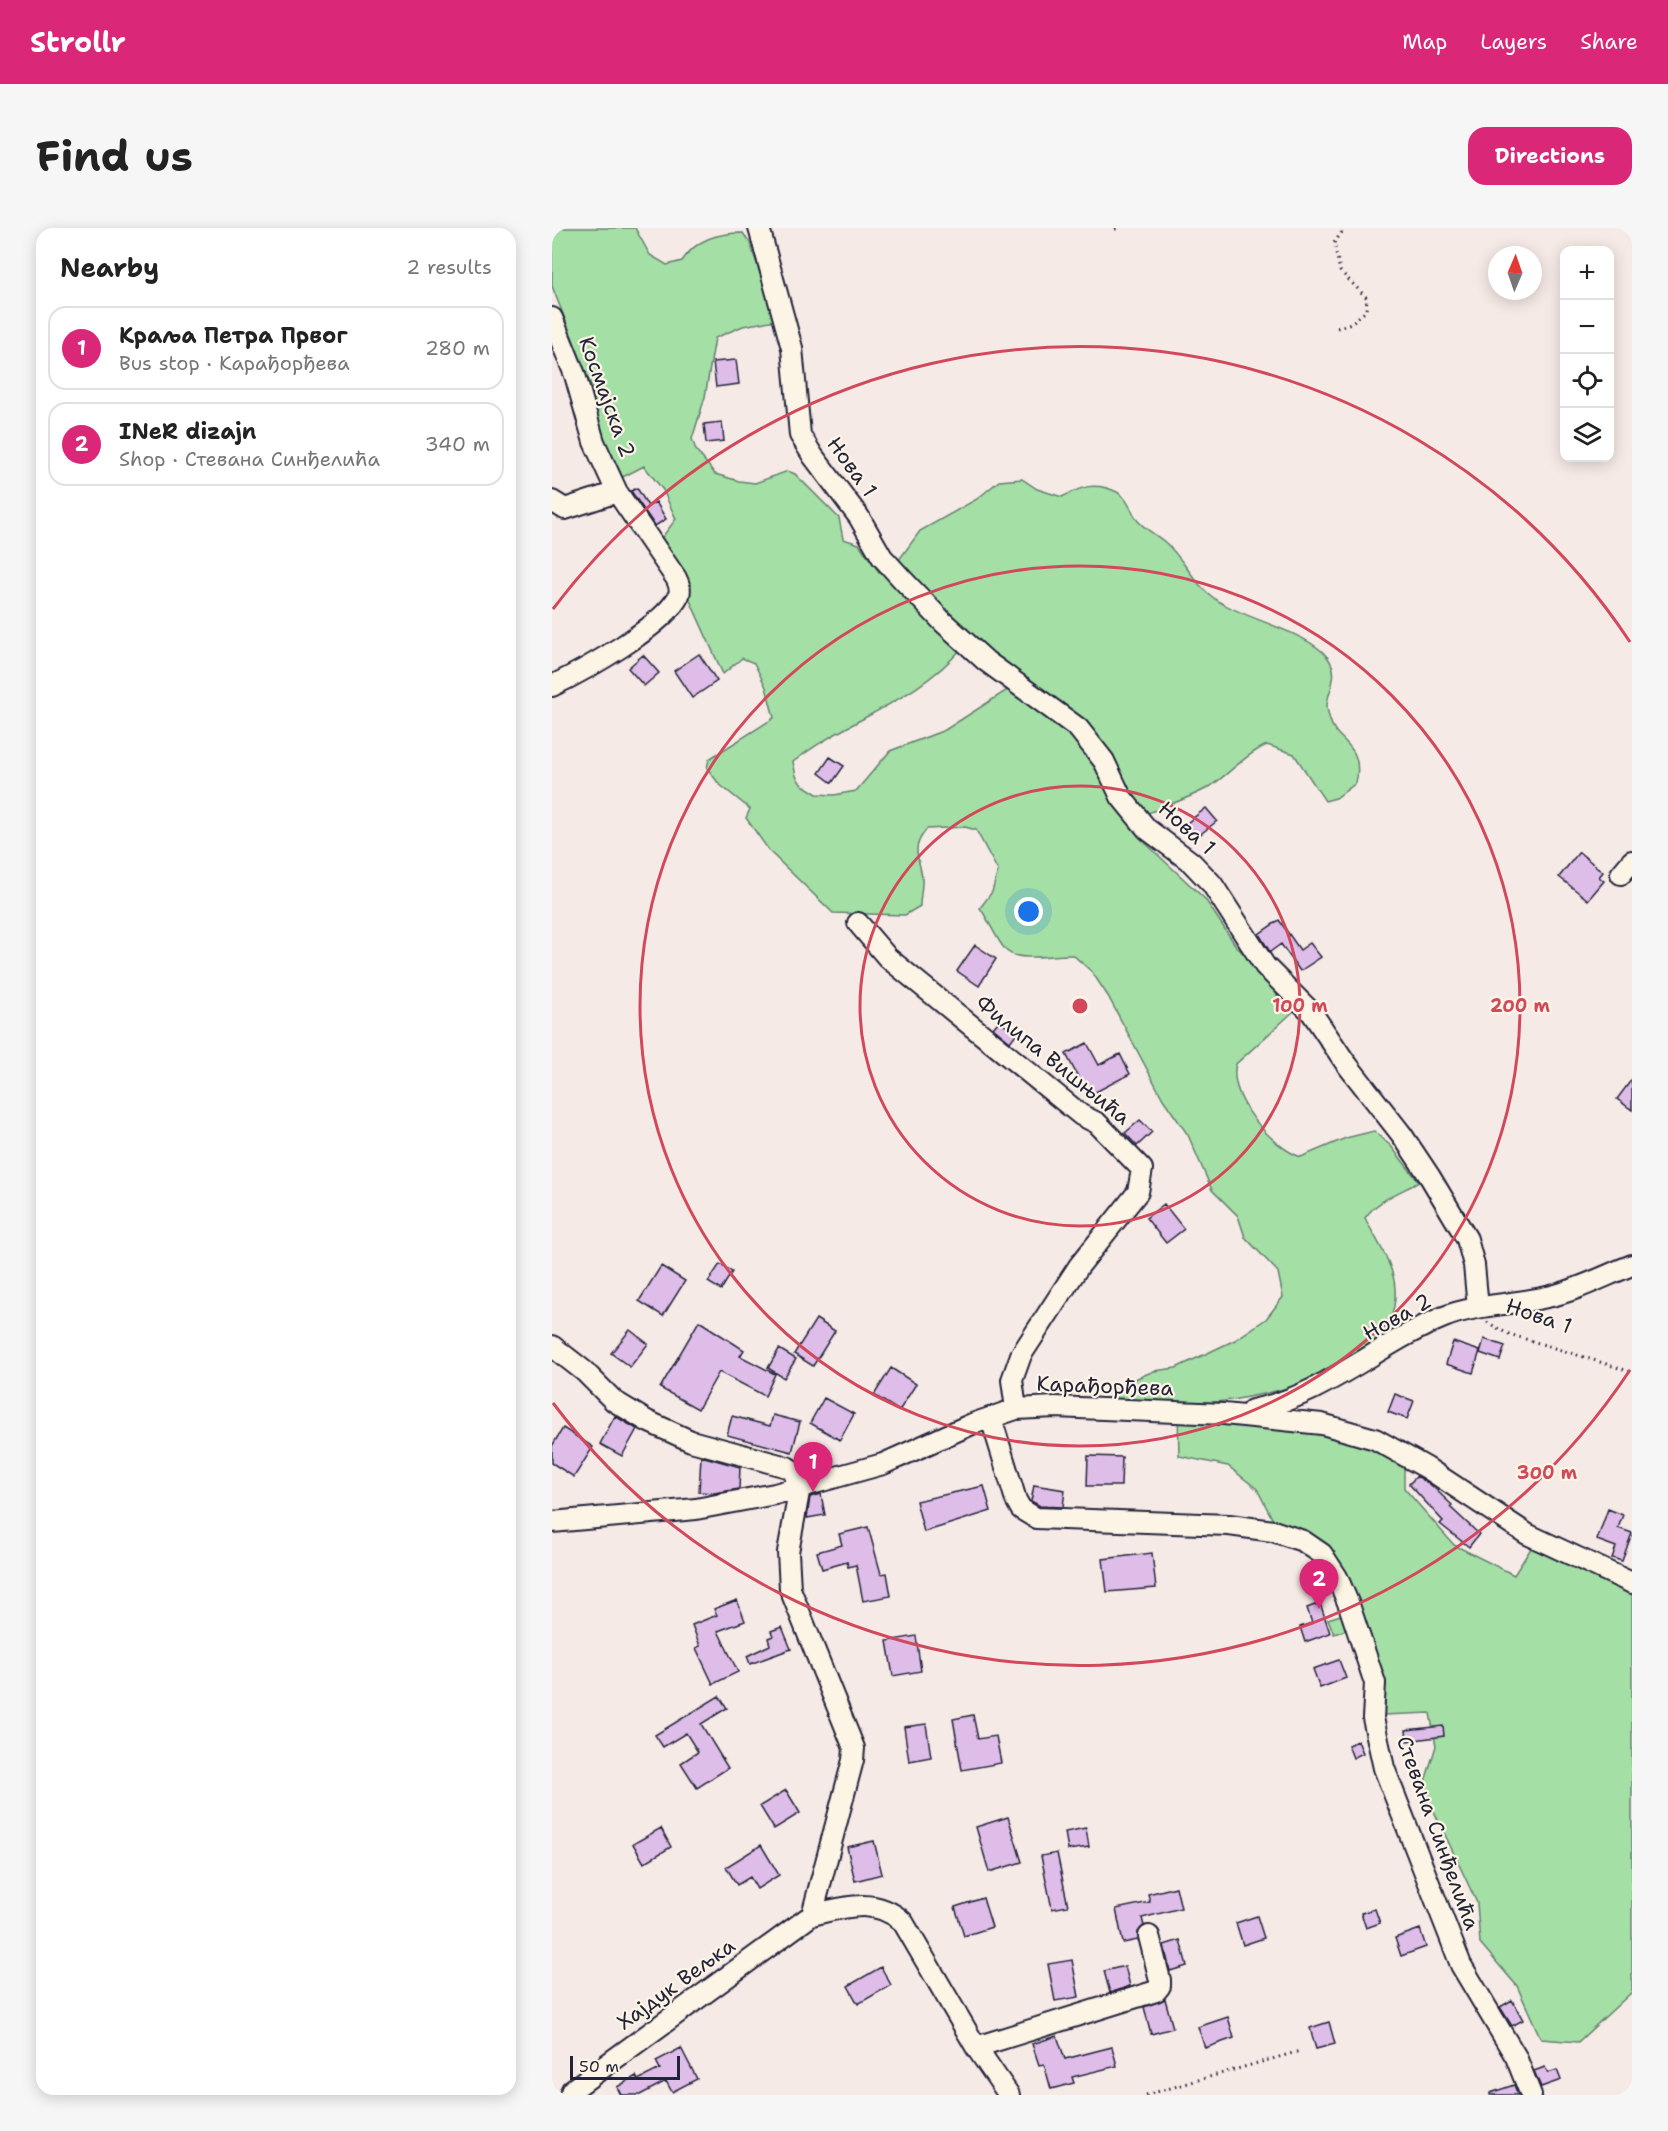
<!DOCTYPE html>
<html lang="en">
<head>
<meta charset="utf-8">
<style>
  body { margin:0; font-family:"Shantell Sans",sans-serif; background:#f6f6f6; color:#222 }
  .controls { position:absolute; right:18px; top:18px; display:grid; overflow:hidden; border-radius:12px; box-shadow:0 3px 15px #0003 }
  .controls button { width:54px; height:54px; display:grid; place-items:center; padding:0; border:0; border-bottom:2px solid #e0e0e0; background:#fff; color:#222; font:30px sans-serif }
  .compass { position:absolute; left:936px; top:18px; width:54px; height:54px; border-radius:50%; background:#fff; box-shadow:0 3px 15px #0003; rotate:2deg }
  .scale { position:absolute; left:18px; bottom:15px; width:110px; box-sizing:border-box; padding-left:6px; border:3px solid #22223b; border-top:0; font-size:16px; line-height:21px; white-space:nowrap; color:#22223b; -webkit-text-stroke:4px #fcf5e5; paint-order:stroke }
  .you { position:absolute; left:477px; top:684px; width:21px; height:21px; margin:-15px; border:4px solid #fff; border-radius:50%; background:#1a73e8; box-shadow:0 0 0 9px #1a73e833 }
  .badge { display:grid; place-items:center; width:39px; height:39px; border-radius:50%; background:#db2777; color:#fff; font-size:20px; font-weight:700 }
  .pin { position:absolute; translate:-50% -50px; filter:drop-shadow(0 2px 3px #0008) }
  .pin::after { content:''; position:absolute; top:32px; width:21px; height:18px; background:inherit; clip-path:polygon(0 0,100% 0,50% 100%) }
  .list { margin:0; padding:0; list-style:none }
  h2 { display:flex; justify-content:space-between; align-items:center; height:78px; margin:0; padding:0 24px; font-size:26px }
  h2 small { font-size:20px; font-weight:400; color:#767676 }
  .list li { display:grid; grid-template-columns:39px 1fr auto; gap:18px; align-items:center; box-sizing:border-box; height:84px; margin:0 12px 12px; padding:0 12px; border:2px solid #e0e0e0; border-radius:18px }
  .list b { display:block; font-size:22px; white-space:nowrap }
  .list p { margin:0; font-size:20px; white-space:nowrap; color:#767676 }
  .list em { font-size:20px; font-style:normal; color:#767676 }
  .icon { flex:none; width:33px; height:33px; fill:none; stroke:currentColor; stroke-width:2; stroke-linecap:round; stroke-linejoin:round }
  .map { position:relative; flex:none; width:1080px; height:1867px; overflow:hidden; border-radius:18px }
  header { display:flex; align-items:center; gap:36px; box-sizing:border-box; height:84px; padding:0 30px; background:#db2777; color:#fff }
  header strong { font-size:28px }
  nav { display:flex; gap:33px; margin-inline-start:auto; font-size:21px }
  .intro { display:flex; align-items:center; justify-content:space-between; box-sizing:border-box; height:144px; padding:0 36px }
  h1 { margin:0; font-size:42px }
  .button { padding:15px 27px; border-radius:18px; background:#db2777; color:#fff; font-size:21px; font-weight:700 }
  main { display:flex; gap:36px; padding:0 36px }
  aside { flex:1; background:#fff; border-radius:18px; box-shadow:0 3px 15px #0003 }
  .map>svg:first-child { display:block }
  .green { fill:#a4dfa5; stroke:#638070; stroke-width:1.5; fill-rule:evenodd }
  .building { fill:#debde9; stroke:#22223b; stroke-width:1.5 }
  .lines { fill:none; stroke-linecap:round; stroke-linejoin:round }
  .minor-casing { stroke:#22223b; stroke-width:24 }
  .path { stroke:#22223b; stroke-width:3; stroke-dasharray:1.5 4.5; stroke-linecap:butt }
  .minor { stroke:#fcf5e5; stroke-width:20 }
  .ring { fill:none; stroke:#d1495b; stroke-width:3 }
  .labels { text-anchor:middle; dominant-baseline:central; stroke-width:4.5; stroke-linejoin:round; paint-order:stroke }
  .street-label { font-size:21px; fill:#22223b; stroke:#fcf5e5 }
  .centre { fill:#d1495b; stroke:#fcf5e5; stroke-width:3 }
  .ring-label { font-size:18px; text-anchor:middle; font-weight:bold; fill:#d1495b; stroke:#fcf5e5; stroke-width:4.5; stroke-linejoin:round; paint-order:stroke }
</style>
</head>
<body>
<header>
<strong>Strollr</strong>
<nav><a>Map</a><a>Layers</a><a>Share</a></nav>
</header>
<div class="intro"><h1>Find us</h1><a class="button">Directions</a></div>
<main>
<aside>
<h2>Nearby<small>2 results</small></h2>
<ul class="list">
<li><span class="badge">1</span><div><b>Краља Петра Првог</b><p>Bus stop · Карађорђева</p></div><em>280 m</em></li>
<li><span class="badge">2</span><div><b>INeR dizajn</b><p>Shop · Стевана Синђелића</p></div><em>340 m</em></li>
</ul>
</aside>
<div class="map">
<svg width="1080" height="1867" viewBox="0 0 1080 1867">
  <rect width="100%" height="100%" fill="#f6eae6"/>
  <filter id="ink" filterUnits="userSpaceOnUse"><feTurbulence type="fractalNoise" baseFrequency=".0167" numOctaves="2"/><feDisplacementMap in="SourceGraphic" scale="12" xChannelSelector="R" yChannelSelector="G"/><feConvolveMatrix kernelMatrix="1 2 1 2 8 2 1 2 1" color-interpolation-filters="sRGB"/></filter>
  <g filter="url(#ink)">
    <path class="green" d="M0,0H83L98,27L115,37L130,33C144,11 166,5 191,5L198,15L224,92L191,98L163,110L153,169L140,211L144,222L163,246L187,253L203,255L236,243L243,246L287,290L291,311L307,316L327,344L344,336L368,303L425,271L447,253L470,251L485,261L510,269C529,259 543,253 565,264C576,270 579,284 586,293C594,302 606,308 615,316C632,332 643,357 663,371C691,391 758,404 776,430C789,448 775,463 775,478C775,482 777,488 778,492C784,515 813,515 804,555L784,570L773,573L742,526L715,517C694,526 678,545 659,558C641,569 608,580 586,589L588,610L653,671L684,718L715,749L730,776L742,783L684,836C675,868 720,920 749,929L794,910L822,903L839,918L867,954C849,964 825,972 813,990C824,1012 842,1036 843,1061C848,1142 716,1169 656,1175C624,1178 590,1173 559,1170V1161L602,1143L624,1140L683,1112L714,1091L731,1069L726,1044L693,1009L686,988L660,962L636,907L611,871L556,768L540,744L521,727C504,726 468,734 456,724C447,718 436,690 428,680L440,664L446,643L424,602L413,599L375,601C358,621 367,627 370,649C371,658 368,668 368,678L353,687L281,685L218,624L194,590L198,581L167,556L155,540L157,531L222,490L214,459L202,435L190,430L171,446L132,359L133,345L108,312L124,291L111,262L92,238L67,251L44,201L41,163L0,58ZM410,420L460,459L393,502L338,523L304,563L282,567L265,566L249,556L244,548L241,534C294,492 365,473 410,420Z
      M626,1184L758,1195L852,1232V1260L902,1317L962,1347L983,1314L1080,1358V1764L1026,1814L989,1811L965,1758L928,1715L925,1675L871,1560L884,1518L878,1485L832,1487L790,1344L723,1296L705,1261L676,1238L627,1228Z
      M795,1385L800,1400L782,1406L776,1391Z"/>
    <path class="building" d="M184,132L187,156L164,159L161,134Z
      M170,194L172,213L154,215L152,196Z
      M85,260L96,278L104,274L114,291L103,298L79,263Z
      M147,426L165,453L140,470L122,443Z
      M91,427L107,445L92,458L76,440Z
      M278,529L292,538L280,555L267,545Z
      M654,580L665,593L645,609L635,595Z
      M1027,624L1051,644L1047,649L1052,653L1036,672L1007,649Z
      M727,692L748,722L758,715L769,729L748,743L729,716L718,724L707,706Z
      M423,717L444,731L427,758L405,743Z
      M447,793L464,806L458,814L441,800Z
      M535,815L547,837L568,826L578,846L536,868L514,826Z
      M1080,851V882L1065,871Z
      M588,892L600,904L585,918L573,905Z
      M612,976L632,1001L614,1015L594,990Z
      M168,1036L180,1044L169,1062L156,1054Z
      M109,1038L133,1053L111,1088L87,1073Z
      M264,1091L283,1103L261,1138L242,1126Z
      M147,1093L192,1122L188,1128L223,1146L213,1168L167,1144L146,1181L108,1160Z
      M78,1102L96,1116L78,1139L59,1125Z
      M932,1111L953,1118L948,1132L928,1125Z
      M901,1114L928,1123L921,1145L894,1136Z
      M227,1121L244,1131L232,1150L216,1140Z
      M339,1140L364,1156L347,1183L322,1167Z
      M843,1166L862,1173L855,1191L836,1184Z
      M272,1170L302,1186L288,1212L258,1195Z
      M221,1187L248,1194L240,1224L175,1207L180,1188L218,1198Z
      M63,1188L85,1201L70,1228L48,1216Z
      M11,1200L41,1219L22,1249L0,1235V1218Z
      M149,1228L188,1239L187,1261L162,1265L147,1264Z
      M536,1228L570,1229L569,1258H535Z
      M865,1248L879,1257L900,1277L898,1279L927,1306L917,1319L888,1296L891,1293L857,1256Z
      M482,1257L513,1262L511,1279L488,1278L479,1273Z
      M432,1258L439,1283L372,1304L364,1273Z
      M269,1266L273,1287L255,1290L258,1269Z
      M1056,1281L1071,1287L1066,1300L1080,1305L1070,1333L1060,1330L1064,1319L1045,1312Z
      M316,1299L329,1346L335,1345L339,1368L311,1373L304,1337L296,1339L295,1334L270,1341L265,1324L290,1317L287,1306Z
      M600,1325L604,1360L555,1364L551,1331Z
      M185,1372L193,1393L166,1403L186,1444L161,1456L144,1420L148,1418L140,1397L165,1387L162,1381Z
      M768,1375L778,1405L753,1414L748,1399L760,1395L755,1380Z
      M230,1399L239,1421L198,1436L195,1428L218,1417L216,1410L221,1408L219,1403Z
      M364,1408L369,1443L341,1448L335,1413Z
      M787,1432L794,1450L768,1460L761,1441Z
      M167,1468L175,1480L149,1496L176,1540L145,1560L129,1535L146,1524L134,1505L111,1519L103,1507Z
      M421,1487L426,1511L444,1508L449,1535L410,1542L401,1491Z
      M374,1496L379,1529L357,1533L352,1499Z
      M891,1498L892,1508L855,1513L854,1502Z
      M806,1513L811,1525L801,1530L796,1517Z
      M234,1562L248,1585L222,1601L208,1578Z
      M456,1589L470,1634L437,1644L424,1599Z
      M109,1600L119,1619L92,1635L81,1616Z
      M534,1600L537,1619L516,1622L513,1604Z
      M322,1613L330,1646L303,1653L295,1619Z
      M209,1617L227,1647L205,1661L198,1649L185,1657L174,1639Z
      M505,1625L516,1678L500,1681L489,1628Z
      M624,1659L629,1680L590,1690L592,1698L586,1704V1712L571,1715L564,1681L598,1674L596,1666Z
      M431,1670L440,1699L412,1708L403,1679Z
      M823,1681L828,1695L814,1700L809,1685Z
      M705,1688L712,1710L691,1717L684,1695Z
      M868,1701L874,1719L849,1728L843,1710Z
      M628,1712L635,1738L618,1743L612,1717Z
      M520,1732L527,1769L503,1773L496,1736Z
      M573,1738L578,1758L558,1765L552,1743Z
      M329,1739L339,1757L306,1776L296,1758Z
      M613,1771L621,1800L599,1806L592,1779Z
      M960,1772L971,1792L960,1798L948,1779Z
      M676,1789L682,1810L653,1820L646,1799Z
      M777,1794L783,1816L764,1821L758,1800Z
      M505,1808L513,1831L560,1819L565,1838L520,1849L522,1855L499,1861L492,1836L487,1837L480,1816Z
      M129,1820L145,1851L120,1864L114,1853L88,1867H69L65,1859L84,1848L86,1852L108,1841L104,1833Z
      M993,1839L996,1845L1005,1842L1009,1852L989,1859L982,1843Z
      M962,1857L966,1867H938V1865Z"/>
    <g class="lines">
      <g class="minor-casing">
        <path id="minor" d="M207,0L240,120L248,207L261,228L307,289L330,329L351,352L391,394L434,433L526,500L552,533L569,569L595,601L639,634L660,656L713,738L760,785L793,834L850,907L878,949L915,1011L922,1037L926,1080
          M0,90L23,147L42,214L65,264L124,350C127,356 129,361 127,367C113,398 31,443 0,458
          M0,273L13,281L65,264
          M1069,646L1080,633
          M306,695L336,730L529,887L545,895L590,941L586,964L527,1038L469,1127L460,1152L464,1181
          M0,1118L32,1143L62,1173L95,1193L139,1213L235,1239L241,1243L248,1259
          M700,1182C773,1168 825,1116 892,1089C925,1076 960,1077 995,1069C1024,1063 1052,1048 1080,1037
          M439,1190L464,1272L469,1281L484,1290L677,1297L721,1303L751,1313L770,1326L785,1349L797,1377L823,1455L821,1490L832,1540L909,1737L964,1829L979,1867
          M248,1259L236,1324L238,1361L302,1520L301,1532L260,1687
          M0,1294L144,1281L223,1266L331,1236L420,1196L464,1181L503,1179L672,1186L770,1196L823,1211L875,1240L975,1306L1080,1355
          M424,1819L604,1763L608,1758V1752L597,1708
          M18,1867L20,1862L260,1687C293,1679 324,1669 351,1694L424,1819L457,1867"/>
      </g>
      <path class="path" d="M563,1L566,0
        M785,100L799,95L814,83L815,70L788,43L782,15L793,0
        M935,1094L954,1105L1080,1144
        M594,1867L748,1823"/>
      <use href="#minor" class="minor"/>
    </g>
  </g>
  <g class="ring">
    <circle cx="528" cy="778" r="220"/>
    <circle cx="528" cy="778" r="440"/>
    <path d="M1078 1142A660 660 0 0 1 1 1175M1 381A660 660 0 0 1 1078 414"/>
  </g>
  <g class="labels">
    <g class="street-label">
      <text transform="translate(55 169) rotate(70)">Космајска 2</text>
      <text transform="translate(300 239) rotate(54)">Нова 1</text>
      <text transform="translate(635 600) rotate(42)">Нова 1</text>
      <text transform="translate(501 832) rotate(39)">Филипа Вишњића</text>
      <text transform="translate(987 1088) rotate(19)">Нова 1</text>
      <text transform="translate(845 1089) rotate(-29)">Нова 2</text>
      <text transform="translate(553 1158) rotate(2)">Карађорђева</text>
      <text transform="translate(886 1605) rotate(70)">Стевана Синђелића</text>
      <text transform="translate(124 1756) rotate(-36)">Хајдук Вељка</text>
    </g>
  </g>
  <circle cx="528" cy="778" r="9" class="centre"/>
  <g class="ring-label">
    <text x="748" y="784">100 m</text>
    <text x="968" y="784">200 m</text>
    <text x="995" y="1251">300 m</text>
  </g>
</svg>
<div class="controls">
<button>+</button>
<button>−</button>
<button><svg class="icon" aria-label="locate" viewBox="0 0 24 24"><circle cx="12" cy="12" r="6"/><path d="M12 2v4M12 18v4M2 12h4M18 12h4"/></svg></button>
<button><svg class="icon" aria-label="layers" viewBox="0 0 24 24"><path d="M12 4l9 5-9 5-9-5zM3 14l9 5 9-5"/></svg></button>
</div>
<svg class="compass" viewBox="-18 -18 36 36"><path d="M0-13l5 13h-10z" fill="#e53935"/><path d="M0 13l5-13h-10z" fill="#767676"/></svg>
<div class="scale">50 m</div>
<div class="you"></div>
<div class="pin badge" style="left:261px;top:1264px">1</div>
<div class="pin badge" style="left:767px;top:1381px">2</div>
</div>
</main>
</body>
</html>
